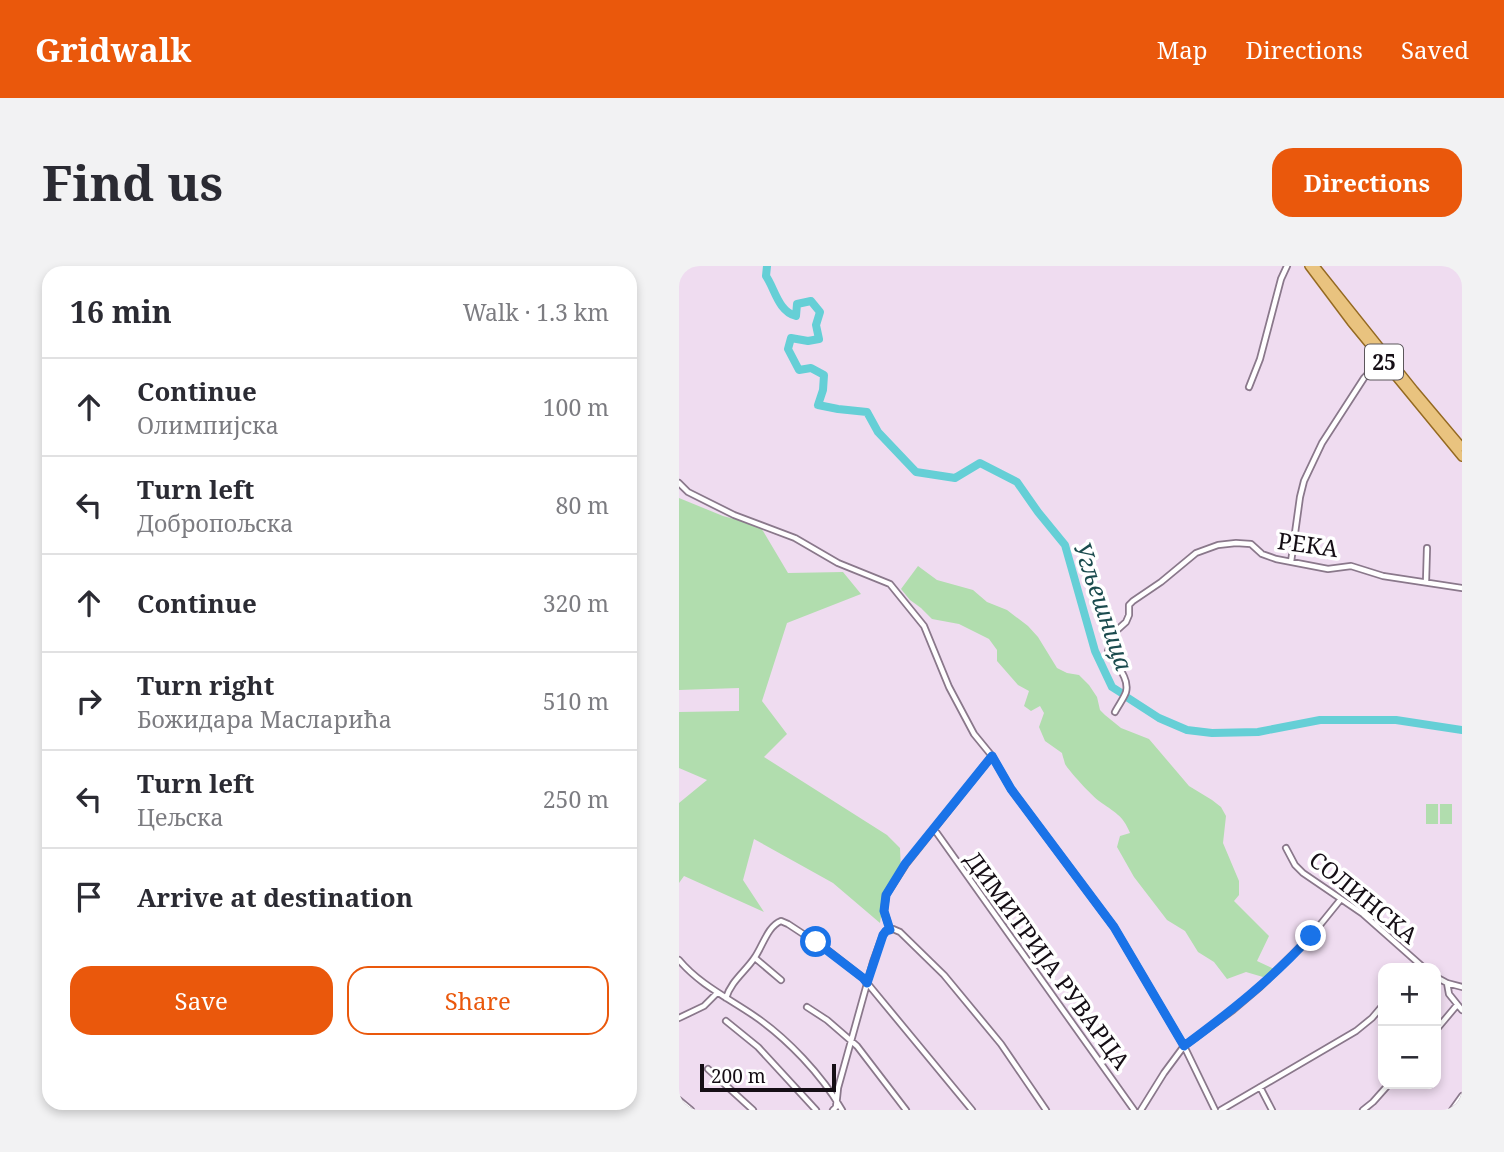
<!DOCTYPE html>
<html lang="en">
<head>
<meta charset="utf-8">
<style>
  body { margin:0; font-family:"Noto Serif",serif; background:#f2f2f3; color:#2b2b33 }
  .controls { position:absolute; right:21px; bottom:21px; display:grid; overflow:hidden; border-radius:14px; box-shadow:0 4px 10px #0003 }
  .controls button { width:63px; height:63px; display:grid; place-items:center; padding:0; border:0; border-bottom:2px solid #e1e1e2; background:#fff; color:#2b2b33; font:35px sans-serif }
  .scale { position:absolute; left:21px; bottom:18px; width:136px; box-sizing:border-box; padding-left:7px; border:4px solid #150e15; border-top:0; font-size:19px; line-height:24px; white-space:nowrap; color:#150e15; -webkit-text-stroke:5px #fff; paint-order:stroke }
  .stop { position:absolute; width:21px; height:21px; margin:-16px; border:5px solid #1a73e8; border-radius:50%; background:#fff }
  .stop.end { background:#1a73e8; border-color:#fff; box-shadow:0 2px 7px #0008 }
  .list { margin:0; padding:0; list-style:none }
  h2 { display:flex; justify-content:space-between; align-items:center; height:91px; margin:0; padding:0 28px; font-size:30px }
  h2 small { font-size:23px; font-weight:400; color:#7c7c81 }
  .list li { display:grid; grid-template-columns:46px 1fr auto; gap:21px; align-items:center; box-sizing:border-box; height:98px; padding:0 28px; border-top:2px solid #e1e1e2 }
  .list b { display:block; font-size:26px; white-space:nowrap }
  .list p { margin:0; font-size:23px; white-space:nowrap; color:#7c7c81 }
  .list em { font-size:23px; font-style:normal; color:#7c7c81 }
  .actions { display:flex; gap:14px; padding:21px 28px }
  .actions a { flex:1; padding:16px 0; border:2px solid #ea580c; border-radius:21px; text-align:center; font-size:24px; color:#ea580c }
  .actions .main { background:#ea580c; color:#fff }
  .icon { flex:none; width:38px; height:38px; fill:none; stroke:currentColor; stroke-width:2; stroke-linecap:round; stroke-linejoin:round }
  .map { position:relative; flex:none; width:783px; height:844px; overflow:hidden; border-radius:21px }
  header { display:flex; align-items:center; gap:42px; box-sizing:border-box; height:98px; padding:0 35px; background:#ea580c; color:#fff }
  header strong { font-size:33px }
  nav { display:flex; gap:38px; margin-inline-start:auto; font-size:24px }
  .intro { display:flex; align-items:center; justify-content:space-between; box-sizing:border-box; height:168px; padding:0 42px }
  h1 { margin:0; font-size:49px }
  .button { padding:18px 32px; border-radius:21px; background:#ea580c; color:#fff; font-size:24px; font-weight:700 }
  main { display:flex; gap:42px; padding:0 42px }
  aside { flex:1; background:#fff; border-radius:21px; box-shadow:0 4px 10px #0003 }
  .map>svg:first-child { display:block }
  .green { fill:#b1ddae }
  .lines { fill:none; stroke-linecap:round; stroke-linejoin:round }
  .river { stroke:#65cfd6; stroke-width:8 }
  .minor-casing { stroke:#8a788b; stroke-width:8 }
  .primary-casing { stroke:#956a22; stroke-width:10 }
  .minor { stroke:#fff; stroke-width:4.5 }
  .primary { stroke:#e9c37f; stroke-width:7 }
  .route { stroke:#1a73e8; stroke-width:9 }
  .labels { text-anchor:middle; dominant-baseline:central; stroke-width:7; stroke-linejoin:round; paint-order:stroke }
  .shield { fill:#fff; stroke:#5b565b; stroke-width:2 }
  .shield-label { font-size:21px; font-weight:bold; fill:#150e15 }
  .street-label { font-size:23px; fill:#150e15; stroke:#fff }
  .water-label { font-size:24px; font-style:italic; fill:#1b4b4e; stroke:#fff }
</style>
</head>
<body>
<header>
<strong>Gridwalk</strong>
<nav><a>Map</a><a>Directions</a><a>Saved</a></nav>
</header>
<div class="intro"><h1>Find us</h1><a class="button">Directions</a></div>
<main>
<aside>
<h2>16 min<small>Walk · 1.3 km</small></h2>
<ul class="list">
<li><svg class="icon" aria-label="ahead" viewBox="0 0 24 24"><path d="M12 20V5M6 11l6-6 6 6"/></svg><div><b>Continue</b><p>Олимпијска</p></div><em>100 m</em></li>
<li><svg class="icon" aria-label="left" viewBox="0 0 24 24"><path d="M17 20v-9H6M10 6l-5 5 5 5"/></svg><div><b>Turn left</b><p>Добропољска</p></div><em>80 m</em></li>
<li><svg class="icon" aria-label="ahead" viewBox="0 0 24 24"><path d="M12 20V5M6 11l6-6 6 6"/></svg><div><b>Continue</b></div><em>320 m</em></li>
<li><svg class="icon" aria-label="right" viewBox="0 0 24 24"><path d="M7 20v-9h11M14 6l5 5-5 5"/></svg><div><b>Turn right</b><p>Божидара Масларића</p></div><em>510 m</em></li>
<li><svg class="icon" aria-label="left" viewBox="0 0 24 24"><path d="M17 20v-9H6M10 6l-5 5 5 5"/></svg><div><b>Turn left</b><p>Цељска</p></div><em>250 m</em></li>
<li><svg class="icon" aria-label="arrive" viewBox="0 0 24 24"><path d="M6 21V4h12l-3 4 3 4H6"/></svg><div><b>Arrive at destination</b></div></li>
</ul>
<div class="actions"><a class="main">Save</a><a>Share</a></div>
</aside>
<div class="map">
<svg width="783" height="844" viewBox="0 0 783 844">
  <rect width="100%" height="100%" fill="#efdcf0"/>
  <path class="green" d="M0,232L44,250L81,260L109,307L164,306L182,328L108,357L83,435L108,468L85,491L208,569L221,582L222,604L205,630L201,657L154,617L75,573L64,614L85,646L5,610L0,617V537L28,514L0,502V446L60,445V422L0,424Z
    M239,300L258,314L294,324L308,336L328,344L349,360L359,371L378,402L388,407L400,409L410,419L418,431L421,444L426,449L442,462L470,473L510,520L533,534L542,541L547,550L544,577L560,615V629L555,635L590,670L578,695L595,703L584,711L567,706L548,713L535,696L519,686L506,665L488,654L455,611L438,581L441,570L451,567C444,549 435,546 420,535C413,530 390,505 386,498C386,497 383,488 383,487L366,475L360,461L365,447L361,440L352,445L345,440L350,425L339,419L318,395V384L310,373L280,358L253,353L242,342L231,334L222,323Z
    M747,538H759V558H747Z
    M761,538H773V558H761Z"/>
  <g class="lines">
    <path class="river" d="M88,0L87,10C96,23 99,45 117,50L118,38L132,35L141,46L137,59L140,73L129,75L112,72L109,83L120,104L132,102L145,109L144,124L139,139L159,143L188,146L199,166L237,206L276,212L301,197L338,216L359,246L386,279L416,385L433,421L444,428
      M446,430L480,452L508,464L533,467L579,466L641,454H717L783,464"/>
    <g class="minor-casing">
      <path id="minor" d="M570,121L581,93L602,13L608,0
        M0,217L9,226L55,249L116,272L159,297L211,318L245,360L270,421L295,468L313,490L332,523L435,661L505,780L536,844
        M612,296L621,231L625,215L643,177L685,112L702,94
        M747,316L748,282
        M436,446C439,440 445,432 447,426C451,410 434,397 429,385L437,365L447,356L450,349V339L454,335L482,316L517,287L539,279L557,277L572,278L583,288L597,293L649,303L672,300L704,310L783,322
        M255,563L455,844
        M607,582L616,599L624,607L684,648L745,702
        M211,664L205,645L207,629L227,598L313,490
        M76,692L102,714
        M0,694C20,718 49,732 74,749C108,772 143,809 163,844
        M757,711L768,717L783,721
        M768,717L770,728L783,744
        M47,732C52,715 67,705 76,691C84,679 89,660 102,655L109,658L147,683L184,712L293,844
        M128,741L148,754L178,780L227,844
        M0,752L25,740L38,727
        M47,755L79,781L137,844
        M757,764L778,739
        M29,803L74,844
        M581,821L593,844
        M0,834L12,844
        M154,844L157,841L159,822L194,696L204,669L207,665L214,663L221,666L265,709L322,778L367,844
        M462,844L485,807L505,780L554,744L581,721L632,670L662,633
        M542,844L677,765L693,752L704,739
        M684,844L694,836L710,818
        M773,844L783,830"/>
    </g>
    <g class="primary-casing">
      <path id="primary" d="M630,0L672,56L783,191
        M636,0L735,124L783,181"/>
    </g>
    <use href="#minor" class="minor"/>
    <use href="#primary" class="primary"/>
  </g>
  <g class="lines">
    <path class="route" d="M137,676L184,712L188,717L204,669L207,665L211,664L205,645L207,629L226,598L313,490L332,523L435,661L505,780C551,746 593,713 632,670"/>
  </g>
  <g class="labels">
    <rect class="shield" x="686" y="78.5" width="38" height="35" rx="5"/>
    <g class="shield-label">
      <text x="705" y="96">25</text>
    </g>
    <g class="street-label">
      <text transform="translate(629 278) rotate(8)">РЕКА</text>
      <text transform="translate(685 631) rotate(39)">СОЛИНСКА</text>
      <text transform="translate(369 694) rotate(54)">ДИМИТРИЈА РУВАРЦА</text>
    </g>
    <g class="water-label">
      <text transform="translate(425 340) rotate(71)">Угљешница</text>
    </g>
  </g>
</svg>
<div class="controls">
<button>+</button>
<button>−</button>
</div>
<div class="scale">200 m</div>
<div class="stop" style="left:137px;top:676px"></div>
<div class="stop end" style="left:632px;top:670px"></div>
</div>
</main>
</body>
</html>
